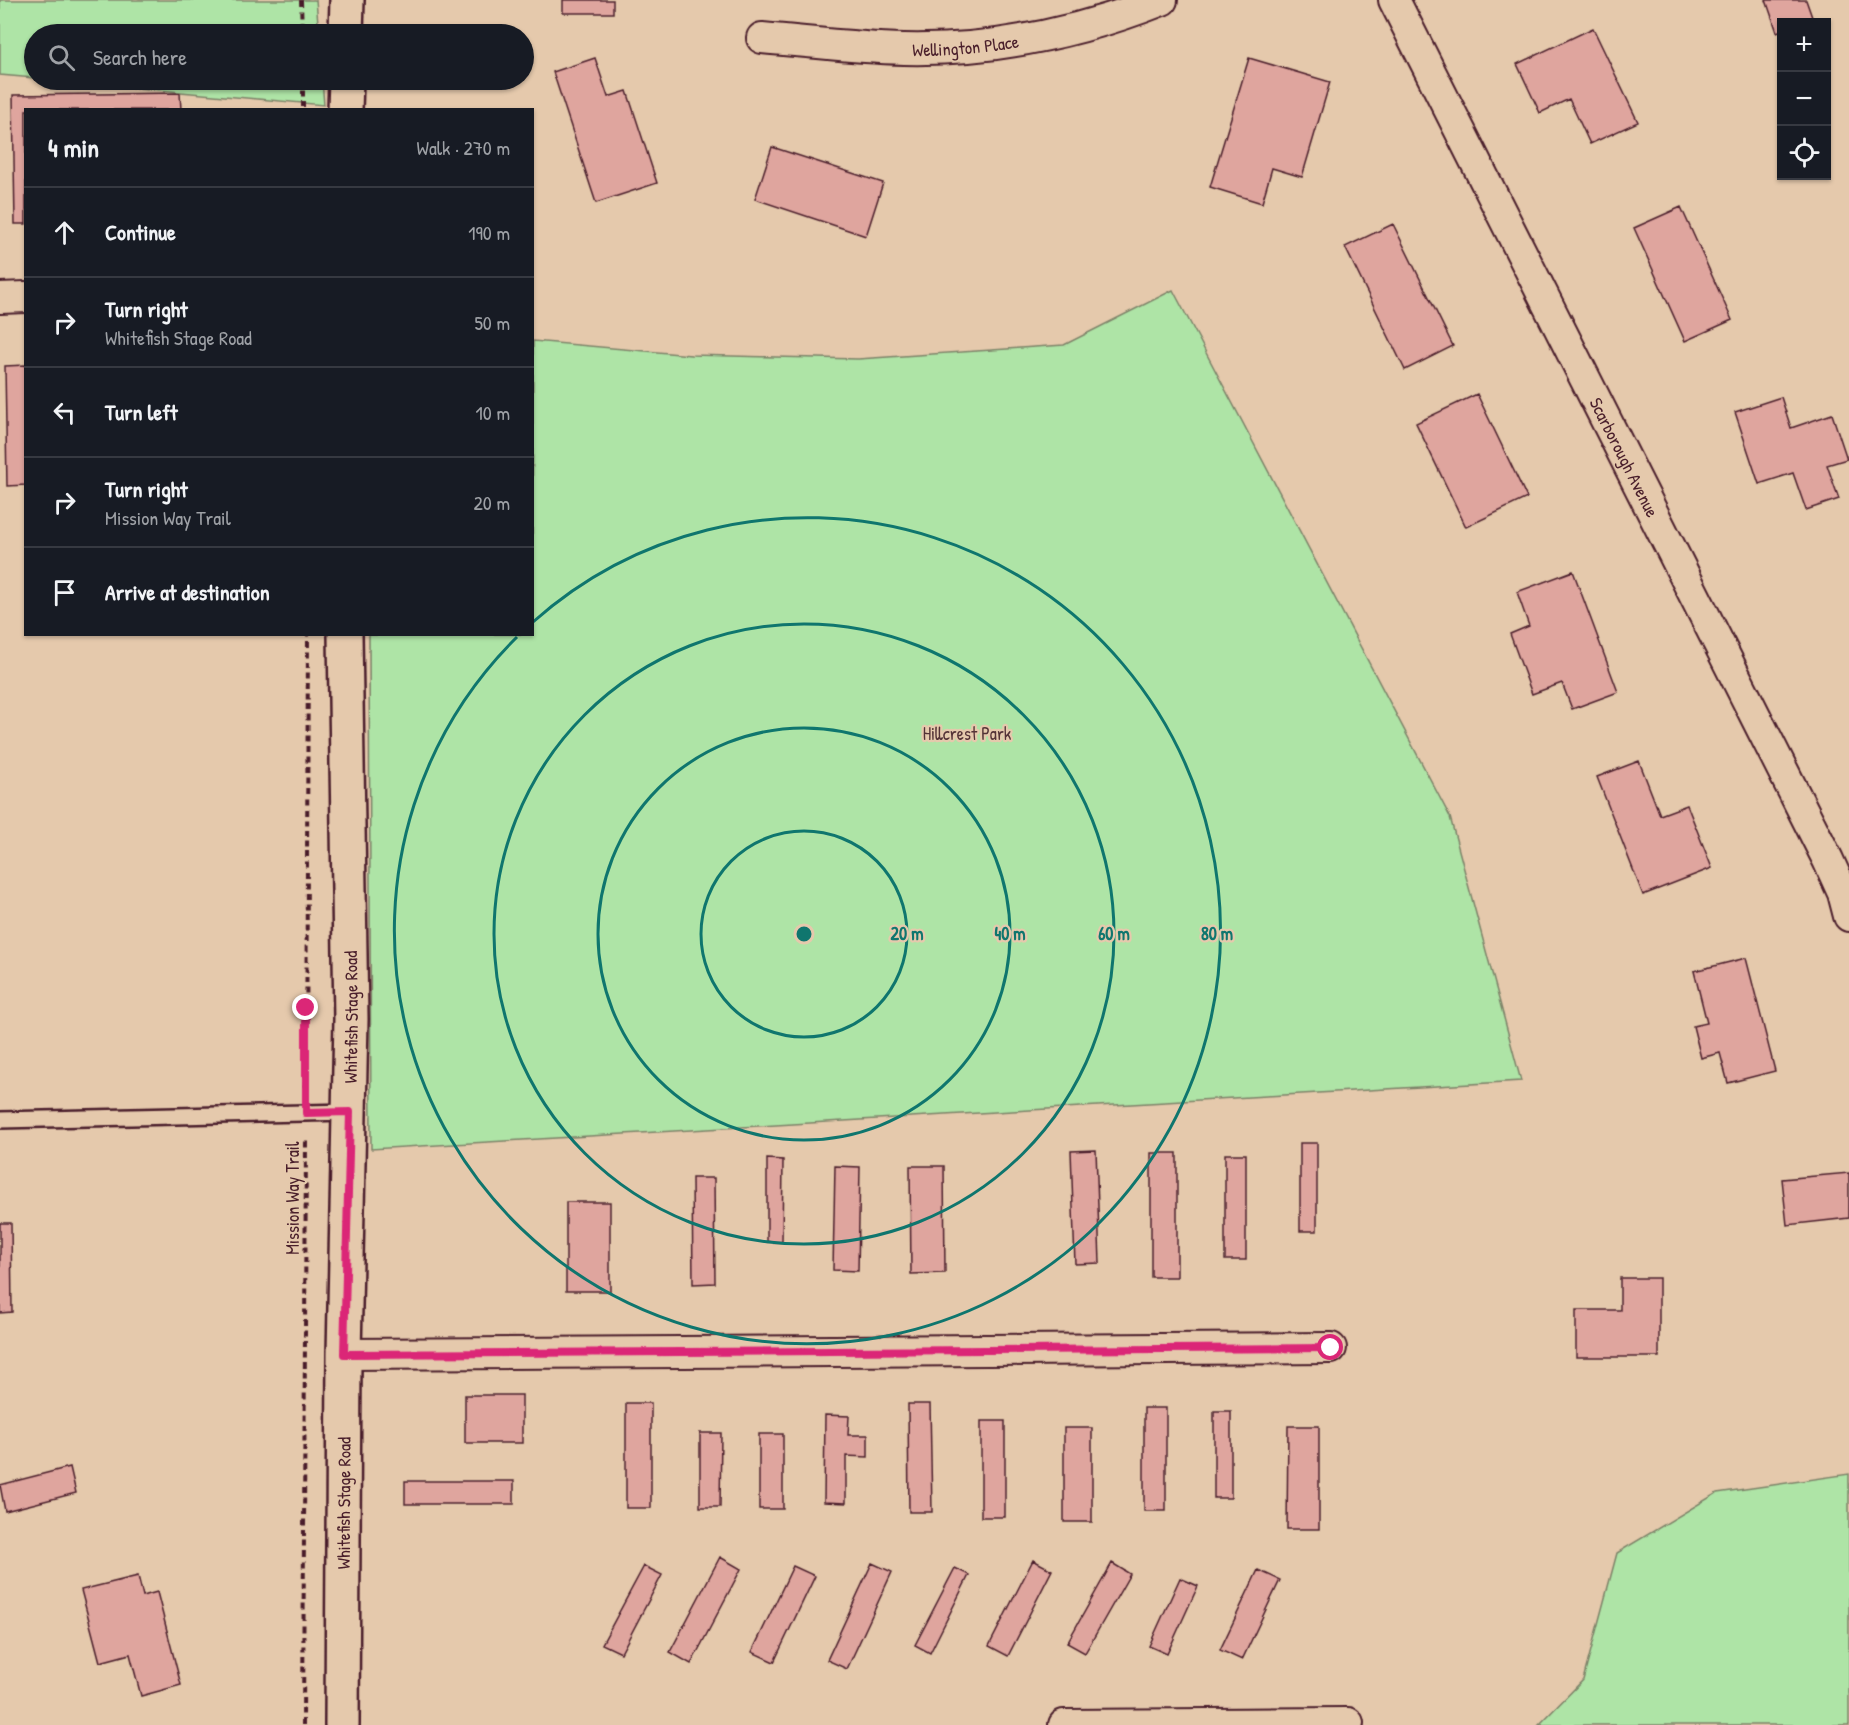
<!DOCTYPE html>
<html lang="en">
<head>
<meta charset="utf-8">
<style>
  body { margin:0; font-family:"Patrick Hand",sans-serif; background:#20242c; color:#f1f3f6 }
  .controls { position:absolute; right:18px; top:18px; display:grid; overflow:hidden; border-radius:0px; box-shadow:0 2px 4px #0004 }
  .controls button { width:54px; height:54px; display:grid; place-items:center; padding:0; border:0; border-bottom:2px solid #363941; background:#171b24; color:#f1f3f6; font:30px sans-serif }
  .stop { position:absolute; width:18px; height:18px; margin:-14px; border:4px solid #db2777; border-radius:50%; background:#fff }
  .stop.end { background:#db2777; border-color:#fff; box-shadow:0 2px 6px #0008 }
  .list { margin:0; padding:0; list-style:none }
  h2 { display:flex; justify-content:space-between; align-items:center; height:78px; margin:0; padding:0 24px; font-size:26px }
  h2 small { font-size:20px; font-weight:400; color:#9ea1a6 }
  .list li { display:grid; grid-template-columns:39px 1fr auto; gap:18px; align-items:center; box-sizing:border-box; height:90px; padding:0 24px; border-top:2px solid #363941 }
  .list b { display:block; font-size:22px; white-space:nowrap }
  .list p { margin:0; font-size:20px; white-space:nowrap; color:#9ea1a6 }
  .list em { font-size:20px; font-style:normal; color:#9ea1a6 }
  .icon { flex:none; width:33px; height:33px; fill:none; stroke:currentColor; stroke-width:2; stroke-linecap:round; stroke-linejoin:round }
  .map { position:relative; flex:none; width:1849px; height:1725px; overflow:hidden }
  .search { position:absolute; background:#171b24; box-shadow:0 2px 4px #0004; left:24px; top:24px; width:510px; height:66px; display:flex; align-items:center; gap:15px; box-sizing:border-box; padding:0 21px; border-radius:33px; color:#9ea1a6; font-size:22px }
  .panel { position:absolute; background:#171b24; box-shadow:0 2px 4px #0004; left:24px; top:108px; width:510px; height:528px; border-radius:0px }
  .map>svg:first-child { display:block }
  .green { fill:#aee4a6; stroke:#7c8268; stroke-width:1.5 }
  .building { fill:#dfa59e; stroke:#4a1f2b; stroke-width:1.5 }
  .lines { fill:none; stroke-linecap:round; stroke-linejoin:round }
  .service-casing { stroke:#4a1f2b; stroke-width:20 }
  .minor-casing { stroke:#4a1f2b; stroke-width:34 }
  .secondary-casing { stroke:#4a1f2b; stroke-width:38 }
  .path { stroke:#4a1f2b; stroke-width:4; stroke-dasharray:6 4.5; stroke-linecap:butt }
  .service { stroke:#e5c9ac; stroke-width:15 }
  .minor { stroke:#e5c9ac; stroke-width:30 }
  .secondary { stroke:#e5c9ac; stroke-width:33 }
  .route { stroke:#db2777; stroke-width:8 }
  .ring { fill:none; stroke:#0f766e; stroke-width:3 }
  .labels { text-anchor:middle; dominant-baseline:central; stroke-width:4.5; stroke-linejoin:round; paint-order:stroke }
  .street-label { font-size:18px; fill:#4a1f2b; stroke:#e5c9ac }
  .park-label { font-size:18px; fill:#543337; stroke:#e5c9ac }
  .centre { fill:#0f766e; stroke:#e5c9ac; stroke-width:3 }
  .ring-label { font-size:18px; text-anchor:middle; font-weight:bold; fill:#0f766e; stroke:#e5c9ac; stroke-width:4.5; stroke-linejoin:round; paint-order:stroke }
</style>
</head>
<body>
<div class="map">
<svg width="1849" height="1725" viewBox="0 0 1849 1725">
  <rect width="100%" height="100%" fill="#e5c9ac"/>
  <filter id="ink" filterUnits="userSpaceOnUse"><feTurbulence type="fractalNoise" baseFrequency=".0167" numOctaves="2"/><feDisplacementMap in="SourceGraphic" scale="12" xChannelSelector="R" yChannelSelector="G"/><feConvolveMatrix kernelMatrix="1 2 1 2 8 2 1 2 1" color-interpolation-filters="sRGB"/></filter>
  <g filter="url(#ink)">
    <path class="green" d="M0,0H316L319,34H34V78L0,75Z
      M49,80H322L324,105Z
      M1173,290L1450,817L1521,1081L371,1149L369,635L532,634L533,341L691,355L858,359L1064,345Z
      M1849,1474V1725H1539L1583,1680L1617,1553L1717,1493Z"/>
    <path class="building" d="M563,0H613V13H563Z
      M1766,0H1806L1813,20L1804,22H1782V30L1777,32Z
      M1593,28L1638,122L1590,144L1569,99L1540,113L1517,64Z
      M595,58L608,97L627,91L657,183L596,203L553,72Z
      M1249,58L1330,82L1302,177L1272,168L1262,203L1210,187Z
      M180,93L181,110H26V224H15L13,95Z
      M772,147L883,183L866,236L755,199Z
      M1681,207L1732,320L1685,341L1634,228Z
      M1393,224L1453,346L1405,370L1345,247Z
      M26,365V485L7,486L5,366Z
      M1477,394L1527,498L1466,527L1416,423Z
      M1781,397L1791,428L1832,414L1847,459L1827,465L1839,499L1806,510L1793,473L1759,484L1735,412Z
      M1573,571L1618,692L1572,709L1562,683L1532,694L1510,634L1529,626L1517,592Z
      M1639,761L1660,815L1687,805L1712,868L1643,895L1597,777Z
      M1746,958L1775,1071L1728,1083L1720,1053L1701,1058L1693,1026L1707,1023L1694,971Z
      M1300,1143H1317V1231H1300Z
      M1096,1150L1100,1263L1075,1264L1071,1151Z
      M1151,1153H1177V1277H1151Z
      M1225,1154H1246V1260H1225Z
      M767,1159L783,1160L782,1242H767Z
      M835,1166L860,1167L858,1271L833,1270Z
      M910,1166H944L945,1273L911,1274Z
      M1849,1173V1218L1787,1225L1782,1179Z
      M692,1178H714L715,1283L693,1284Z
      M566,1202H610V1291H566Z
      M0,1223H11L12,1312L0,1313Z
      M1620,1278H1659V1357H1576V1310H1620Z
      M465,1395H522V1443H465Z
      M626,1403H651V1508H626Z
      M908,1404H930L932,1512H909Z
      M1144,1408H1166V1511H1144Z
      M1214,1411H1231V1498H1214Z
      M825,1415L849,1416L848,1435H868V1457L846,1456V1503L824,1502Z
      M981,1421H1005V1517H981Z
      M1288,1426H1319V1529H1287Z
      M1064,1428H1092V1522H1064Z
      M700,1433H721L720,1507H700Z
      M759,1434H783V1509H759Z
      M70,1467L76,1493L5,1511L0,1485Z
      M405,1481H514V1504H405Z
      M720,1557L741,1569L691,1664L670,1652Z
      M1033,1560L1052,1570L1008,1656L989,1646Z
      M872,1563L892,1572L847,1669L827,1660Z
      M1112,1563L1130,1574L1085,1653L1067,1643Z
      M644,1566L662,1575L621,1653L602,1644Z
      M793,1566L815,1576L774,1662L752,1652Z
      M955,1568L969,1575L930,1653L915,1645Z
      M1258,1570L1280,1580L1242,1660L1220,1650Z
      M138,1576L143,1596L157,1592L181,1685L141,1696L130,1654L100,1662L81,1590Z
      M1180,1578L1198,1586L1167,1654L1149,1646Z"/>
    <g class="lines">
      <g class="service-casing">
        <path id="service" d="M0,1120L350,1112"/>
      </g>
      <g class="minor-casing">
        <g id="minor">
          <path id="s1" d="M1394,0L1828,860L1843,893L1849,916"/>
          <path id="s2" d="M762,38C809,42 857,48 904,49C992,51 1081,32 1162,0"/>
          <path d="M0,298L26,297"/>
          <path d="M344,1354L1331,1348"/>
          <path d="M1064,1725L1348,1723"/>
        </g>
      </g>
      <g class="secondary-casing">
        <g id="secondary">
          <path d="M346,34L347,0"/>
          <path d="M345,110L346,80"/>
          <path id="s3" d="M342,1725L344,1354L351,1019L345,634"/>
        </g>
      </g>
      <path class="path" d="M301,0L302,34
        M303,80V110
        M306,1088L308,634
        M303,1725L306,1138"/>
      <use href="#service" class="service"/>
      <use href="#minor" class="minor"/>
      <use href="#secondary" class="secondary"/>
    </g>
  </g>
  <g class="lines" filter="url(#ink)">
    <path class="route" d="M306,1008V1113L350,1112L344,1354L1331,1348"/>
  </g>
  <g class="ring">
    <circle cx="804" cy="934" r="103"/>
    <circle cx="804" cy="934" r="206"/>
    <circle cx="804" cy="934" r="310"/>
    <path d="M533 622A413 413 0 1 1 517 637"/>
  </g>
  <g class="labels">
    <g class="street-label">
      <text stroke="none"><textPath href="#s2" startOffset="204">Wellington Place</textPath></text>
      <text stroke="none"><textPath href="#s1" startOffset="512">Scarborough Avenue</textPath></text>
      <text stroke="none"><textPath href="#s3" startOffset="708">Whitefish Stage Road</textPath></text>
      <text transform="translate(292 1198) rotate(-90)">Mission Way Trail</text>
      <text stroke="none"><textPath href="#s3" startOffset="222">Whitefish Stage Road</textPath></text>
    </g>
    <g class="park-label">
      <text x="967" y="733">Hillcrest Park</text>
    </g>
  </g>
  <circle cx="804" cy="934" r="9" class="centre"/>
  <g class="ring-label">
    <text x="907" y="940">20 m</text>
    <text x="1010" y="940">40 m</text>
    <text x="1114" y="940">60 m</text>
    <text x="1217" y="940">80 m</text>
  </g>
</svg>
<div class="controls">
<button>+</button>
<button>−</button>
<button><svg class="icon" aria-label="locate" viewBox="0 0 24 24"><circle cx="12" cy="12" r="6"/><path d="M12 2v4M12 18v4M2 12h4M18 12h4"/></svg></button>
</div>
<div class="stop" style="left:1331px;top:1348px"></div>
<div class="stop end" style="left:306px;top:1008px"></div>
<div class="search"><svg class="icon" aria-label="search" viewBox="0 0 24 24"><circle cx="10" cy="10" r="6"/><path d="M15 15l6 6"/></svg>Search here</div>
<section class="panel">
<h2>4 min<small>Walk · 270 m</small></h2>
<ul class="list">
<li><svg class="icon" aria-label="ahead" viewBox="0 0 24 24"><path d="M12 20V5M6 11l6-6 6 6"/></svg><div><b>Continue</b></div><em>190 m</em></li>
<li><svg class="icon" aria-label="right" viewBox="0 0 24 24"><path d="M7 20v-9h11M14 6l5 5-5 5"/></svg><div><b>Turn right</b><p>Whitefish Stage Road</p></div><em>50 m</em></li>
<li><svg class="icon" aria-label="left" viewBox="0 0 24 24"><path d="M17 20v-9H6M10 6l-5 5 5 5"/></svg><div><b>Turn left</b></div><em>10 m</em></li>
<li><svg class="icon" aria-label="right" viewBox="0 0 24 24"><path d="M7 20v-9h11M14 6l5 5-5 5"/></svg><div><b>Turn right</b><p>Mission Way Trail</p></div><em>20 m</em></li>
<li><svg class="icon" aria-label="arrive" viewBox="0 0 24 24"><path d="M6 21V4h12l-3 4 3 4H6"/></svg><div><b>Arrive at destination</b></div></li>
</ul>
</section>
</div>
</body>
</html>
